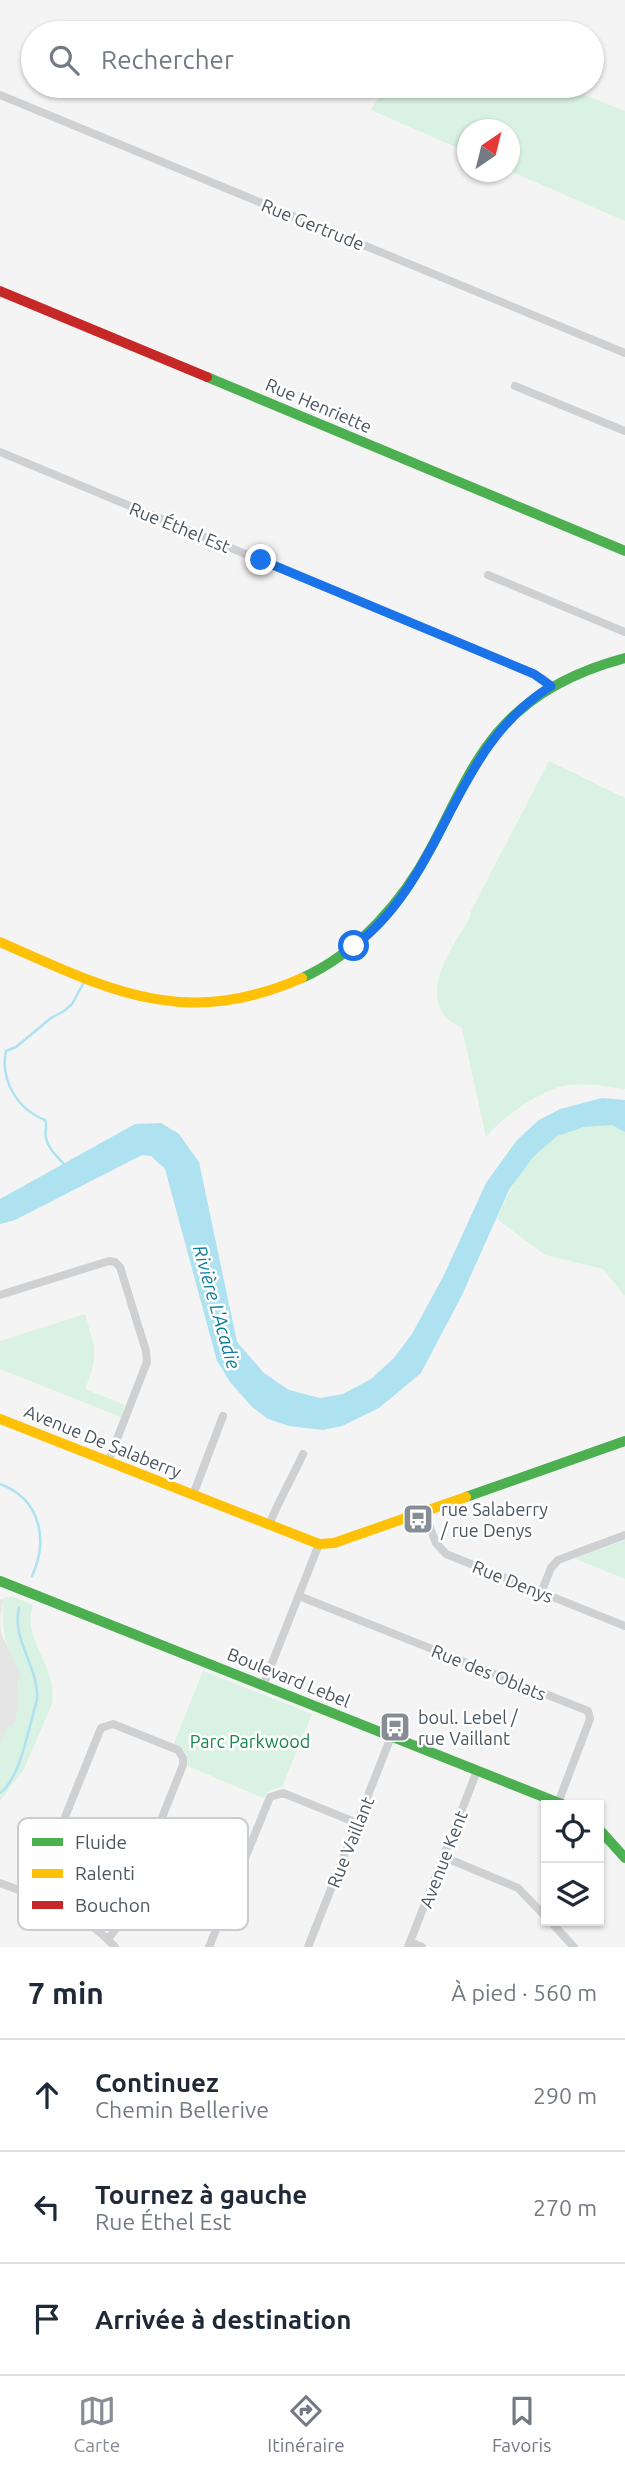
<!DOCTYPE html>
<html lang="fr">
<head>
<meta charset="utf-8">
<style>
  body { margin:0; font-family:Ubuntu,sans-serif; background:#f6f6f7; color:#1f2937 }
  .controls { position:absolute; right:21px; bottom:21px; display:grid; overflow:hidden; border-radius:0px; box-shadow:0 2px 5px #0004 }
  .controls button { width:63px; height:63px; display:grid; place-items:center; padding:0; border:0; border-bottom:2px solid #e0e1e3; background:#fff; color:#1f2937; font:35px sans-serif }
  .compass { position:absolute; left:457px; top:119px; width:63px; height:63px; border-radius:50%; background:#fff; box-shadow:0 2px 5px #0004; rotate:35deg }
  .stop { position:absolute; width:21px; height:21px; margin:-16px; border:5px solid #1a73e8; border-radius:50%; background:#fff }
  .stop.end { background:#1a73e8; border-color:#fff; box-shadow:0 2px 7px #0008 }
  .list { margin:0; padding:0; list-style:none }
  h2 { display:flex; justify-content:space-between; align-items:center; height:91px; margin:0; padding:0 28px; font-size:30px }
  h2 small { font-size:23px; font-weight:400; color:#747a83 }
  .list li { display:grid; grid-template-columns:46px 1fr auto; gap:21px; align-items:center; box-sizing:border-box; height:112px; padding:0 28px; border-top:2px solid #e0e1e3 }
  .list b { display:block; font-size:26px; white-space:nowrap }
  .list p { margin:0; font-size:23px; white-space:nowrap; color:#747a83 }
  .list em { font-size:23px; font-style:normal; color:#747a83 }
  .icon { flex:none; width:38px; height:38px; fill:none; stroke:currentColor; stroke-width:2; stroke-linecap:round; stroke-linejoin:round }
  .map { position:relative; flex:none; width:625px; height:1947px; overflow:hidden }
  .search { position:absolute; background:#fff; box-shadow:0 2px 5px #0004; left:21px; right:21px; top:21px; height:77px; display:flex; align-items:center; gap:18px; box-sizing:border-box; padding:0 24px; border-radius:38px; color:#747a83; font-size:26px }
  .sheet { height:427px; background:#fff }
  nav { display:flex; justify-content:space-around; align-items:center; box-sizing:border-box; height:98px; border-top:2px solid #e0e1e3; background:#fff; font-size:19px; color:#747a83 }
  nav a { display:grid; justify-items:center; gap:4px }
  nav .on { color:#868d94 }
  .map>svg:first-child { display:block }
  .education { fill:#e6e5e6 }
  .green { fill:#d9f2e3 }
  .water { fill:#aee2f0 }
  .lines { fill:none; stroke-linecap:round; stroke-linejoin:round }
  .stream { stroke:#aee2f0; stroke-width:2.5 }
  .street { stroke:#ced0d2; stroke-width:8 }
  .fast { stroke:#4caf50; stroke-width:10 }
  .slow { stroke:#ffc107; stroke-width:10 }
  .jam { stroke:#c62828; stroke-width:10 }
  .route { stroke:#1a73e8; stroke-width:9 }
  .labels { text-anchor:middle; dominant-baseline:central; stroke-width:5; stroke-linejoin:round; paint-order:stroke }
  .street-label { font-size:18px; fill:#4a5661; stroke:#fff }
  .poi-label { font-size:18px; fill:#4a5661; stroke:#fff; text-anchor:start }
  .park-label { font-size:18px; fill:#17864f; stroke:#fff }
  .water-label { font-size:19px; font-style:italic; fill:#0c7c9b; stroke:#fff }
  .key { fill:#fff; stroke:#c9ccd0; stroke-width:2 }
  .key-label { font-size:19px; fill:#4a5661 }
</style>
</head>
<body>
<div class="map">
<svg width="625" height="1947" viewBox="0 0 625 1947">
  <rect width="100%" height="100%" fill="#f4f4f4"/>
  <path class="education" d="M4,1598L0,1618L1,1633L21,1675L17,1681L20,1702L18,1711L14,1725L0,1746V1600Z"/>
  <path class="green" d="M385,86H562L625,111V221L510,171V130H468L467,152L371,110Z
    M549,761L625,798V1089C605,1086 579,1081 559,1087C536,1094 501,1118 486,1137L462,1028C457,1025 448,1021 444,1015C423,984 455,944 470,917V913Z
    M612,1124L625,1132V1296L603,1269L545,1255L497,1219C509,1191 529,1150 558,1135C574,1127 594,1126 612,1124Z
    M85,1314C95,1348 99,1355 85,1389L125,1405L121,1417L0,1369V1341Z
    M625,1540V1579L574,1558Z
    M12,1596L33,1605C21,1640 58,1665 52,1704L24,1769L0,1801V1746L8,1726L14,1724C19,1709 20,1697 17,1681L21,1675C6,1647 0,1631 4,1598Z
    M203,1671L312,1714L282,1787L270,1790L263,1798L188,1766L186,1753L174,1743Z"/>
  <path class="water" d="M602,1098L625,1100V1132L612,1125L584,1127L557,1136L533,1157L509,1190L462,1295L421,1373L379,1408L342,1426L323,1430L289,1426L268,1419L252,1407L230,1382L217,1361L165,1169L151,1156L142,1155L15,1220L0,1224V1199L135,1124L161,1123L179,1134L199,1162L237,1342L264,1373L289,1390L320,1398L343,1394L371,1379L394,1358L412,1334L444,1275L486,1183L517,1140L539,1120L560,1109Z"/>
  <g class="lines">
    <path class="stream" d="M65,1165C58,1157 48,1149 46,1138C44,1131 48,1127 45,1120C17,1109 0,1080 6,1051L16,1047L51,1018L64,1011L72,1004L83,984
      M0,1484C40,1499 49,1539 32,1576
      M0,1793C21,1778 29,1725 37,1700C40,1669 11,1640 19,1608"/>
    <path class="street" d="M0,95L625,353
      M515,386L625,431
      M0,452L527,671L544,679L551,686
      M488,575L625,632
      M0,1295L109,1261L115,1262L120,1267L146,1351L147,1362L108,1462
      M193,1495L223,1416
      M424,1512L436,1543L446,1554L625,1626
      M269,1525C279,1500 292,1478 303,1454
      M541,1593L551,1568L558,1560L625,1535
      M299,1596L588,1711L590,1719L558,1803
      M263,1686L319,1544
      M444,1857L518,1888L546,1917
      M0,1883C47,1901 79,1908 115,1947
      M33,1896L101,1728L113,1724L178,1750L183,1758V1765L119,1925L108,1939
      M550,1921L574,1947
      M410,1942L422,1947
      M209,1947L270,1797L283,1793L357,1823
      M308,1947L391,1737
      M408,1947L477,1771"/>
    <path class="fast" d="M207,377L625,551
      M302,978C358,953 403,901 431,848C452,809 469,766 498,732C531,693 576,671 625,658
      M466,1497L625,1441
      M0,1581L564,1805
      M599,1829L625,1858"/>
    <path class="slow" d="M0,942C109,990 183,1030 302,978
      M0,1419L319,1544L334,1543L466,1497"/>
    <path class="jam" d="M0,291L207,377"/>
  </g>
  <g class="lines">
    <path class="route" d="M261,560L534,674L551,686C450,749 446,877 354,946"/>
  </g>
  <defs>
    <g id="bus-square" transform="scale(1.575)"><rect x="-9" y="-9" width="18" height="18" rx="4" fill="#868d94" stroke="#fff"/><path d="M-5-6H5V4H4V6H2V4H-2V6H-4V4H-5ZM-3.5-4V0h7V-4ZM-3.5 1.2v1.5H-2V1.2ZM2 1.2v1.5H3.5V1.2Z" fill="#fff"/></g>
  </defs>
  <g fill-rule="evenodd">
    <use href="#bus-square" x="418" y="1519"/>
    <use href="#bus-square" x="395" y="1727"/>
  </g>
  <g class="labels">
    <g class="street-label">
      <text transform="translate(313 224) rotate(22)">Rue Gertrude</text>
      <text transform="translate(319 405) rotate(23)">Rue Henriette</text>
      <text transform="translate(180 527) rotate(22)">Rue Éthel Est</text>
      <text transform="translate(103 1441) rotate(22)">Avenue De Salaberry</text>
      <text transform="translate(513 1581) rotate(22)">Rue Denys</text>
      <text transform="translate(489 1672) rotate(22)">Rue des Oblats</text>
      <text transform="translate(289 1677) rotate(22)">Boulevard Lebel</text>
      <text transform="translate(350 1842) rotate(-68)">Rue Vaillant</text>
      <text transform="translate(443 1859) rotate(-69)">Avenue Kent</text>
    </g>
    <g class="poi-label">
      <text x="441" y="1509">rue Salaberry<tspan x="441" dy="21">/ rue Denys</tspan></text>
      <text x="418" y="1717">boul. Lebel /<tspan x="418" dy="21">rue Vaillant</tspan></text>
    </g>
    <g class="park-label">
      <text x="250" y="1741">Parc Parkwood</text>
    </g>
    <g class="water-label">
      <text transform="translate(217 1307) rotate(74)">Rivière L'Acadie</text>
    </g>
  </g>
  <rect x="18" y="1818" width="230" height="112" rx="10" class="key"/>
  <rect x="32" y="1838" width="31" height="8" fill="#4caf50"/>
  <rect x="32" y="1869" width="31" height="9" fill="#ffc107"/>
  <rect x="32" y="1901" width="31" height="8" fill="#c62828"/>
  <g class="key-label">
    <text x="75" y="1849">Fluide</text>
    <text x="75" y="1880">Ralenti</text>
    <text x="75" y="1912">Bouchon</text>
  </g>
</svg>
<div class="controls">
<button><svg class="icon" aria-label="locate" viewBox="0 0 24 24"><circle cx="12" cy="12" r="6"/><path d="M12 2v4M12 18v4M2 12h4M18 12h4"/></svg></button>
<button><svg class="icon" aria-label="layers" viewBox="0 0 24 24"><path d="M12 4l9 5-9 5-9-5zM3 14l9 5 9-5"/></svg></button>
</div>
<svg class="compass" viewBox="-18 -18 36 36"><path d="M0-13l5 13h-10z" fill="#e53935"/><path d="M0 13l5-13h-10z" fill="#747a83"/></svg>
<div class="stop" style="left:354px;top:946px"></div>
<div class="stop end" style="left:261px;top:560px"></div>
<div class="search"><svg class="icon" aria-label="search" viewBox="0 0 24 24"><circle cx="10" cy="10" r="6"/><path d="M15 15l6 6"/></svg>Rechercher</div>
</div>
<section class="sheet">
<h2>7 min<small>À pied · 560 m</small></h2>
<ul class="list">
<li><svg class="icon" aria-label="ahead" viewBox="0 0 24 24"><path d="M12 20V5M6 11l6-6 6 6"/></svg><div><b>Continuez</b><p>Chemin Bellerive</p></div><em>290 m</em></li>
<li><svg class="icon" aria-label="left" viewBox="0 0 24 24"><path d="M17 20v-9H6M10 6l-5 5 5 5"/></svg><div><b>Tournez à gauche</b><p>Rue Éthel Est</p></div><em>270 m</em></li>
<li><svg class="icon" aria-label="arrive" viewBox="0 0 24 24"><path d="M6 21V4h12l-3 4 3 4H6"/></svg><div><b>Arrivée à destination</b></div></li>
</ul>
</section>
<nav>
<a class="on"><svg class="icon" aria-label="map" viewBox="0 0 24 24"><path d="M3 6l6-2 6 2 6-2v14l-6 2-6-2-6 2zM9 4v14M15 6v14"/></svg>Carte</a>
<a><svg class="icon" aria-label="directions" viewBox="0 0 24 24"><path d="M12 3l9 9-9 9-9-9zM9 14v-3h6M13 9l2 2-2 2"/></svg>Itinéraire</a>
<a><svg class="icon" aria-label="saved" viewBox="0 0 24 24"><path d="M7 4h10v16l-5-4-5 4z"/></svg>Favoris</a>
</nav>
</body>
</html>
